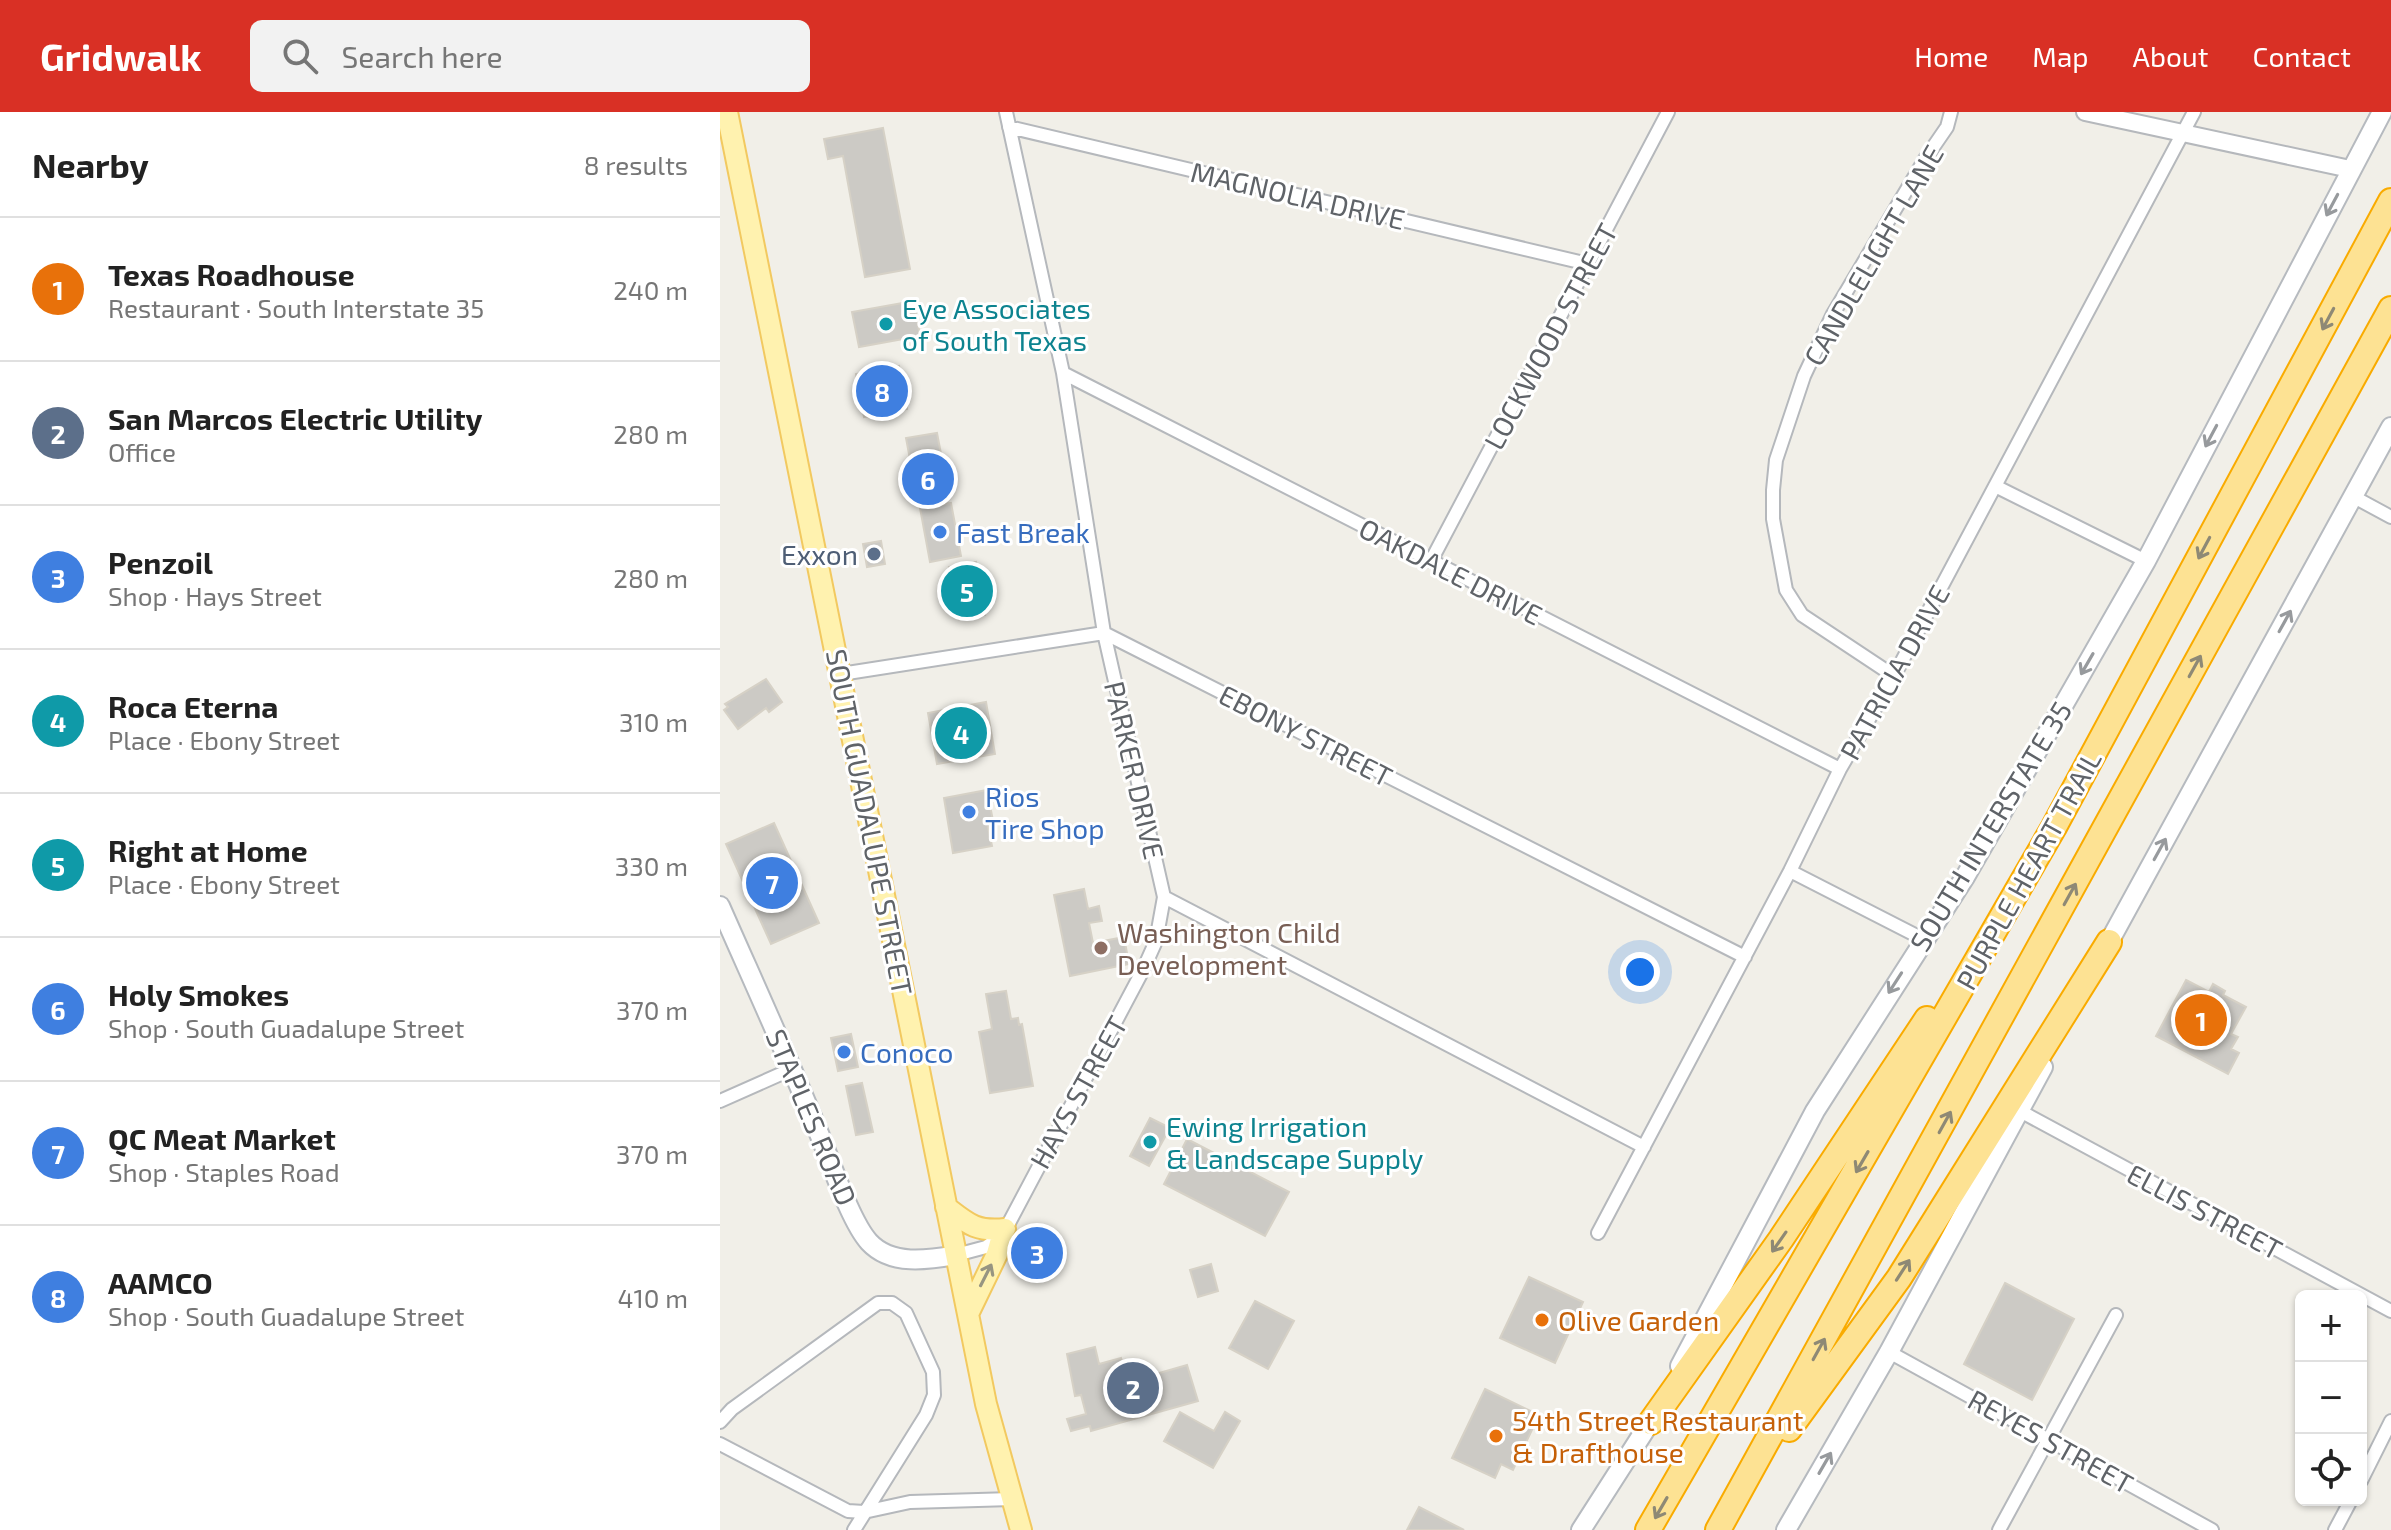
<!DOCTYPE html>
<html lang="en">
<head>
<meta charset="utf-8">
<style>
  body { margin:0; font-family:"Exo 2",sans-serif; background:#f2f2f2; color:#222 }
  .controls { position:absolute; right:24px; bottom:24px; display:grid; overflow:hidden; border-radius:12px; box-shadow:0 2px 6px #0004 }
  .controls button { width:72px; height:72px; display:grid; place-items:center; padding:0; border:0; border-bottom:2px solid #e0e0e0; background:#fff; color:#222; font:40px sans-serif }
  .you { position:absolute; left:920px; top:860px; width:28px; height:28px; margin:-20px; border:6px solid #fff; border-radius:50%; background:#1a73e8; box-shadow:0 0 0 12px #1a73e833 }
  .badge { display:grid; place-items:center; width:52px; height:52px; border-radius:50%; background:#d93025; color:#fff; font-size:26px; font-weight:700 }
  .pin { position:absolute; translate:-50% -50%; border:4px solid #fff; box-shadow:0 2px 8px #0006 }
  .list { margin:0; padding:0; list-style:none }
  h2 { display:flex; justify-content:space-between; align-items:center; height:104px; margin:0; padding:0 32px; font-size:34px }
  h2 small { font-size:26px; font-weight:400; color:#767676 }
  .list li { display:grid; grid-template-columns:52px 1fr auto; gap:24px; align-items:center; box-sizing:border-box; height:144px; padding:0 32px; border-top:2px solid #e0e0e0 }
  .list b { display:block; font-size:30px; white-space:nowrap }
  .list p { margin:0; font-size:26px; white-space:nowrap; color:#767676 }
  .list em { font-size:26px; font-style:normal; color:#767676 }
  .icon { flex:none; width:44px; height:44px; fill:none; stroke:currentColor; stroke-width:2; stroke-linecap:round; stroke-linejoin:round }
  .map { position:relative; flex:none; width:1671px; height:1418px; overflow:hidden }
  header { display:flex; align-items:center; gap:48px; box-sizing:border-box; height:112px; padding:0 40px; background:#d93025; color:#fff }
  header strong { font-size:38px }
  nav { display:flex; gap:44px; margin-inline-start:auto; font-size:28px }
  .search { width:560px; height:72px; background:#f2f2f2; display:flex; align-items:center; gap:20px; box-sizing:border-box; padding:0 28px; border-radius:12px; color:#767676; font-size:30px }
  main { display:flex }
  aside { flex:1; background:#fff }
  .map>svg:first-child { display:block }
  .building { fill:#cccac5; stroke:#d6d1c6; stroke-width:2 }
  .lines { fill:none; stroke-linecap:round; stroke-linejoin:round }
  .minor-casing { stroke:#b5b8bc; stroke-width:16 }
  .tertiary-casing { stroke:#b5b8bc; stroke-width:20 }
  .secondary-casing { stroke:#b6babf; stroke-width:22 }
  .primary-casing { stroke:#f2c960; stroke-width:24 }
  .motorway-casing { stroke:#f9ab00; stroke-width:28 }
  .minor { stroke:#fff; stroke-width:12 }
  .tertiary { stroke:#fff; stroke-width:16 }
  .secondary { stroke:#fff; stroke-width:18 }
  .primary { stroke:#fff2af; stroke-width:20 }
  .motorway { stroke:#fde293; stroke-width:24 }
  .oneway { stroke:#979a9d }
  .oneway2 { stroke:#8e8975 }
  .oneway3 { stroke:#979581 }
  .culture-dot { fill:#0f9aa8; stroke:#fff; stroke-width:3 }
  .shop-dot { fill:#3f7fe0; stroke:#fff; stroke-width:3 }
  .service-dot { fill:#5c6f8a; stroke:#fff; stroke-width:3 }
  .education-dot { fill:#8d6e63; stroke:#fff; stroke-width:3 }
  .food-dot { fill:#e8710a; stroke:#fff; stroke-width:3 }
  .labels { text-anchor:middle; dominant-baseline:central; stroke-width:6; stroke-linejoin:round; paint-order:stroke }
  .street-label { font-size:28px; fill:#5f6368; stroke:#fff }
  .culture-label { font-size:28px; fill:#0d838f; stroke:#fff; text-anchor:start }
  .shop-label { font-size:28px; fill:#366cbe; stroke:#fff; text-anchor:start }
  .service-label { font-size:28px; fill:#4e5e75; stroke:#fff; text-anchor:end }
  .education-label { font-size:28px; fill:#785e54; stroke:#fff; text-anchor:start }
  .food-label { font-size:28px; fill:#c56008; stroke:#fff; text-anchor:start }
</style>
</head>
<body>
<header>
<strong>Gridwalk</strong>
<div class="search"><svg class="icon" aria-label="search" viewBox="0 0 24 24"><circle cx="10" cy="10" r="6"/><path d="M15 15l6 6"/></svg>Search here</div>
<nav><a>Home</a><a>Map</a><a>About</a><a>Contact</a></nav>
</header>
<main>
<aside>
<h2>Nearby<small>8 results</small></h2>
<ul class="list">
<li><span class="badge" style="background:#e8710a">1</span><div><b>Texas Roadhouse</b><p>Restaurant · South Interstate 35</p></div><em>240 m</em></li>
<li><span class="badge" style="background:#5c6f8a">2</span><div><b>San Marcos Electric Utility</b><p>Office</p></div><em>280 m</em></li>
<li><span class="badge" style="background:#3f7fe0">3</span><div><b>Penzoil</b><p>Shop · Hays Street</p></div><em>280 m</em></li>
<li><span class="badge" style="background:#0f9aa8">4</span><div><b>Roca Eterna</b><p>Place · Ebony Street</p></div><em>310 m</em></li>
<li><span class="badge" style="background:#0f9aa8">5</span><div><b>Right at Home</b><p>Place · Ebony Street</p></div><em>330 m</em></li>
<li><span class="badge" style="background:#3f7fe0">6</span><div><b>Holy Smokes</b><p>Shop · South Guadalupe Street</p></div><em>370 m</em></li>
<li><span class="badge" style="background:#3f7fe0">7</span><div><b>QC Meat Market</b><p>Shop · Staples Road</p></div><em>370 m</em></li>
<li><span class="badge" style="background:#3f7fe0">8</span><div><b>AAMCO</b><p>Shop · South Guadalupe Street</p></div><em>410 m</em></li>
</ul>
</aside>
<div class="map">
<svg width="1671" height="1418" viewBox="0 0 1671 1418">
  <rect width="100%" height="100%" fill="#f1efe8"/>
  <path class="building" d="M163,16L190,157L145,165L123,44L108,47L104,27Z
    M194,189L200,224L139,235L132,200Z
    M179,254L187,297L144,305L136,262Z
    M217,321L227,373L196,379L186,326Z
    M231,391L241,444L210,450L200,396Z
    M161,429L165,452L147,455L143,432Z
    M256,450L265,503L239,507L229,455Z
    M46,567L62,590L49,600L46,596L18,617L4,598L8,595L5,592Z
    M266,590L275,642L217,652L208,601Z
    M267,678L274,714L268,715L272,734L233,741L224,686Z
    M54,711L99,811L51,832L6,732Z
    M364,777L368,797L379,794L382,809L369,811L373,831L404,825L409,852L350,864L334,783Z
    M1466,868L1489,880L1493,872L1505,879L1503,883L1526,895L1511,922L1518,925L1511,937L1519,941L1508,962L1436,924Z
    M286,879L291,907L298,906L299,913L302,912L313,974L270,981L259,920L272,917L266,882Z
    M131,922L138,955L118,959L111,926Z
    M142,971L153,1020L136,1023L126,974Z
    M430,1006L450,1016L429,1054L410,1044Z
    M467,1027L569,1080L545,1124L444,1072Z
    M306,1123L339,1140L328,1159L295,1142Z
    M491,1152L498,1179L478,1185L470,1158Z
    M809,1165L863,1190L835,1251L780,1226Z
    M1285,1171L1354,1207L1312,1288L1244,1252Z
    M535,1189L574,1209L548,1257L509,1236Z
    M375,1235L379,1252L401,1246L408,1270L467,1253L478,1289L371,1319L370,1314L351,1319L347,1307L366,1302L361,1283L355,1284L347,1242Z
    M765,1277L819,1303L793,1358L781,1352L775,1366L732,1346Z
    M460,1300L494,1319L505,1300L520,1309L493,1356L444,1329Z
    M699,1395L744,1418H687Z"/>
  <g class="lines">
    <g class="minor-casing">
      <path id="minor" d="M289,15L868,152
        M343,261L1120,657
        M1275,374L1426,449
        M1634,385L1671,405
        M711,449L948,0
        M121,562L384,521L1025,845
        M1174,564L1082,503L1066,478L1053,407V378L1056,348L1084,264L1113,202L1205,47L1227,15L1231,0
        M1070,759L1203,827
        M444,785L924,1035
        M0,989L72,957
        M1300,999L1671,1199
        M878,1121L1070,759L1120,657L1174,564L1474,0
        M236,1143L266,1135L282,1124L423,858L436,829L444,785L384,521L343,261L286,0
        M1169,1240L1492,1418
        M0,1310L12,1297L158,1191H172L186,1201L213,1260L214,1283L206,1303L134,1418
        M0,1332L128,1399L144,1400L190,1390L292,1387
        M1641,1369L1671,1309
        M1279,1418L1396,1203
        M1615,1418L1631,1388"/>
    </g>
    <g class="tertiary-casing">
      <path id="tertiary" d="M1365,0L1630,57"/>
    </g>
    <g class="secondary-casing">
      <path id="secondary" d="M0,794C33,869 67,943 98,1019C110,1047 130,1109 149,1130C171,1154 208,1148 236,1143
        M1383,841L1671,315
        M960,1254L1095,999L1245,765L1426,449L1662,0
        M861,1418L936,1301
        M1066,1418L1169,1240L1323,955"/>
    </g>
    <g class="primary-casing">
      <path id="primary" d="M7,0L266,1292L301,1418
        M226,1095C248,1112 256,1120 285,1117
        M248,1202L277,1142L282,1124"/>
    </g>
    <g class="motorway-casing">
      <path id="motorway" d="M931,1310L1061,1127L1207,907
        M1069,1317L1179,1166L1389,830
        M928,1418L1334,715L1671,89
        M998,1418L1671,197"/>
    </g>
    <use href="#minor" class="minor"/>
    <use href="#tertiary" class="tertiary"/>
    <use href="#secondary" class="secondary"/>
    <use href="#primary" class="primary"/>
    <use href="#motorway" class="motorway"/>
  </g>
  <defs><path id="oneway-shaft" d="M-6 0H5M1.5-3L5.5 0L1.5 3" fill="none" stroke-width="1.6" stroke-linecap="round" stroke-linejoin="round" transform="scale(2)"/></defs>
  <g class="oneway">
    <use href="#oneway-shaft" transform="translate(1612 93) rotate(118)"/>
    <use href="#oneway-shaft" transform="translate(1491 324) rotate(118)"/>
    <use href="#oneway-shaft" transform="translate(1565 509) rotate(-61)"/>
    <use href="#oneway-shaft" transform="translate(1367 552) rotate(120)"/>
    <use href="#oneway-shaft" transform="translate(1440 737) rotate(-61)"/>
    <use href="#oneway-shaft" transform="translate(1175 871) rotate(123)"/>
    <use href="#oneway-shaft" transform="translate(1105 1351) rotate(-60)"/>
  </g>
  <g class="oneway2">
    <use href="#oneway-shaft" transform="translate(1608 207) rotate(118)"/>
    <use href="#oneway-shaft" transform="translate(1484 436) rotate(118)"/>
    <use href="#oneway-shaft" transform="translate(1475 554) rotate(-61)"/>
    <use href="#oneway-shaft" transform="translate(1350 782) rotate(-61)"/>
    <use href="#oneway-shaft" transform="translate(1225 1010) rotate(-61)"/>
    <use href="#oneway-shaft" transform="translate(1142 1050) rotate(120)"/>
    <use href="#oneway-shaft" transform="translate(1059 1130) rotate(125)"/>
    <use href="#oneway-shaft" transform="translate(1183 1158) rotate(-57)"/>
    <use href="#oneway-shaft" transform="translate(1099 1237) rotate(-61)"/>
    <use href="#oneway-shaft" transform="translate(941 1396) rotate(120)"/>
  </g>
  <use class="oneway3" href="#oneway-shaft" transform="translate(266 1163) rotate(-63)"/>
  <g class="culture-dot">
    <circle cx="166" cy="212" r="8"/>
    <circle cx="430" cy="1030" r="8"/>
  </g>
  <g class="shop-dot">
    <circle cx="220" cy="420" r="8"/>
    <circle cx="249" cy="700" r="8"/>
    <circle cx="124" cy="940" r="8"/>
  </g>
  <circle class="service-dot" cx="154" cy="442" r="8"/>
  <circle class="education-dot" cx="381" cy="836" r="8"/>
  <g class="food-dot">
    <circle cx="822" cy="1208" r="8"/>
    <circle cx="776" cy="1324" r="8"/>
  </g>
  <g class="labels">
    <g class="street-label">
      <text transform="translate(578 83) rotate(13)">MAGNOLIA DRIVE</text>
      <text transform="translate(1153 143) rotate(-60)">CANDLELIGHT LANE</text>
      <text transform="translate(830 224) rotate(-62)">LOCKWOOD STREET</text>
      <text transform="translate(731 459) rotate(27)">OAKDALE DRIVE</text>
      <text transform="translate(1174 560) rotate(-61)">PATRICIA DRIVE</text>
      <text transform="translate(586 623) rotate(27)">EBONY STREET</text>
      <text transform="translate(415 658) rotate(77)">PARKER DRIVE</text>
      <text transform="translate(150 710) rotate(79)">SOUTH GUADALUPE STREET</text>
      <text transform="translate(1270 714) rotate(-59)">SOUTH INTERSTATE 35</text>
      <text transform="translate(1308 758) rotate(-61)">PURPLE HEART TRAIL</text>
      <text transform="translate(358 980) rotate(-61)">HAYS STREET</text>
      <text transform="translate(92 1005) rotate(67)">STAPLES ROAD</text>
      <text transform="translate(1485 1099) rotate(28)">ELLIS STREET</text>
      <text transform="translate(1331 1329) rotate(29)">REYES STREET</text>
    </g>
    <g class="culture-label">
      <text x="182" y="196">Eye Associates<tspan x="182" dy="32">of South Texas</tspan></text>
      <text x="446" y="1014">Ewing Irrigation<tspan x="446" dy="32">&amp; Landscape Supply</tspan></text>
    </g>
    <g class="shop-label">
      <text x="236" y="420">Fast Break</text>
      <text x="265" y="684">Rios<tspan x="265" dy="32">Tire Shop</tspan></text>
      <text x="140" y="940">Conoco</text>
    </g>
    <g class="service-label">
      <text x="138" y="442">Exxon</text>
    </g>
    <g class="education-label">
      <text x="397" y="820">Washington Child<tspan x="397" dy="32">Development</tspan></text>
    </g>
    <g class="food-label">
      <text x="838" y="1208">Olive Garden</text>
      <text x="792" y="1308">54th Street Restaurant<tspan x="792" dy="32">&amp; Drafthouse</tspan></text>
    </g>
  </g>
</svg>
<div class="controls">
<button>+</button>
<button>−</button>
<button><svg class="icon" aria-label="locate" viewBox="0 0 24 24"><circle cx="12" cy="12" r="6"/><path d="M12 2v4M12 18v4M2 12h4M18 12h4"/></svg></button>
</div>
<div class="you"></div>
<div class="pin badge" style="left:1481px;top:908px;background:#e8710a">1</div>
<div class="pin badge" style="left:413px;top:1276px;background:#5c6f8a">2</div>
<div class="pin badge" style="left:317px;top:1141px;background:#3f7fe0">3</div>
<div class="pin badge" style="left:241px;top:621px;background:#0f9aa8">4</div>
<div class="pin badge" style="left:247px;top:479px;background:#0f9aa8">5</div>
<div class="pin badge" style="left:208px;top:367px;background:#3f7fe0">6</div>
<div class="pin badge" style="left:52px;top:771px;background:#3f7fe0">7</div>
<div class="pin badge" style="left:162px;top:279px;background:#3f7fe0">8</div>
</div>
</main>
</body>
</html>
